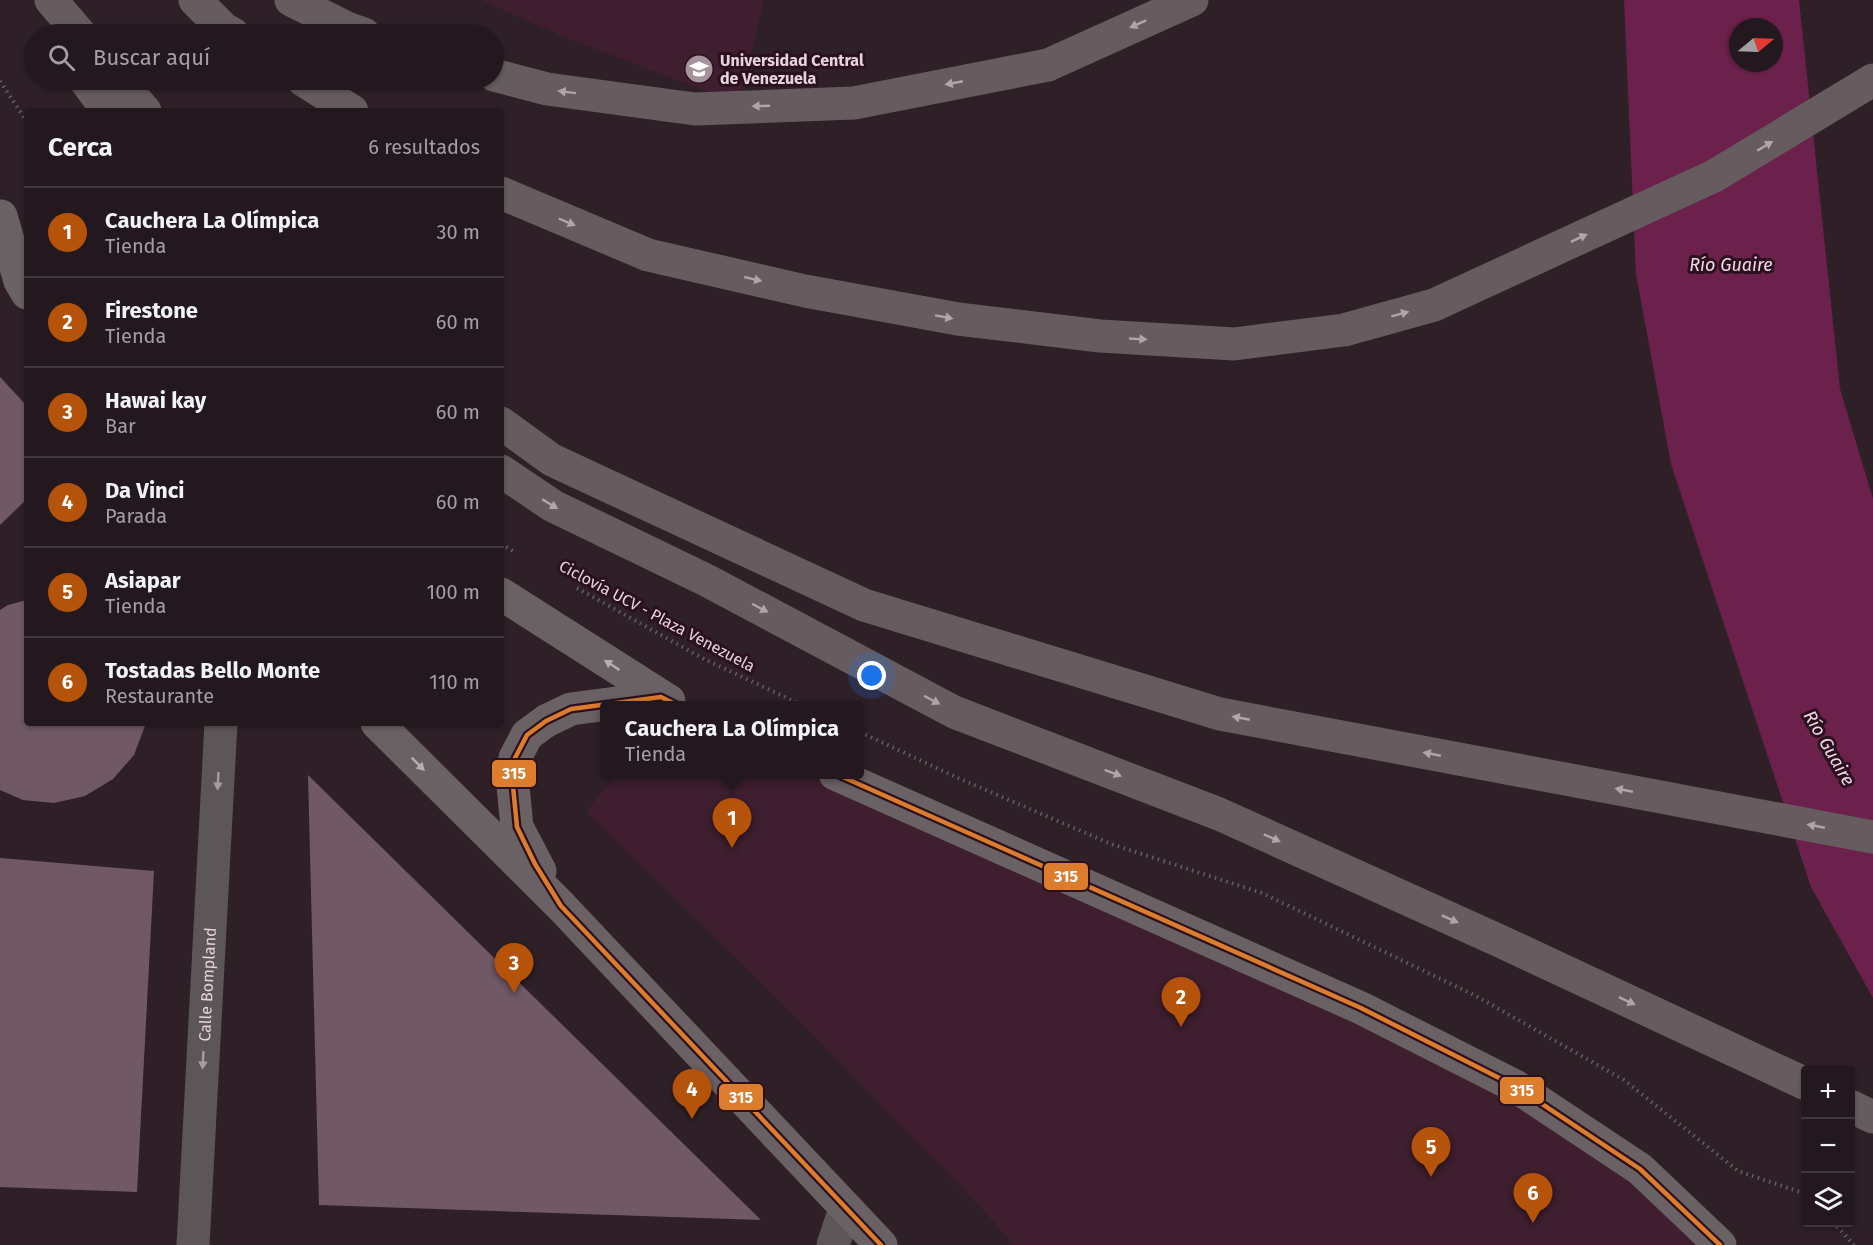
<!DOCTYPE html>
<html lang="es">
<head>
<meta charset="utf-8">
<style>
  body { margin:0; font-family:"Fira Sans",sans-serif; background:#2f252b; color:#f1f3f6 }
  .controls { position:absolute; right:18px; bottom:18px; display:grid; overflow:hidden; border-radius:6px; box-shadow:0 2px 4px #0004 }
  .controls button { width:54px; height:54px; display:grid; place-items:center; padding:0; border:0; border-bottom:2px solid #40373c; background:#23181e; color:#f1f3f6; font:30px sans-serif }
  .compass { position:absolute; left:1729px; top:18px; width:54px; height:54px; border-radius:50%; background:#23181e; box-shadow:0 2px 4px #0004; rotate:71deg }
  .you { position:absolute; left:872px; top:676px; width:21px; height:21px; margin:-15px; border:4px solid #fff; border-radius:50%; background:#1a73e8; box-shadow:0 0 0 9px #1a73e833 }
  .badge { display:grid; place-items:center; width:39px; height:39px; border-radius:50%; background:#b45309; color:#fff; font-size:20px; font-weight:700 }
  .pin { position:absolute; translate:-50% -50px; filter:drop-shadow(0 2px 3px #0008) }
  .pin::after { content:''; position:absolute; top:32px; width:21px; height:18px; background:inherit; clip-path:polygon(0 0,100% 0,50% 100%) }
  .popup { position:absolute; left:600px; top:701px; width:264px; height:78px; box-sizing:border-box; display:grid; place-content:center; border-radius:6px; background:#23181e; filter:drop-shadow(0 2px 4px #0005); font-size:20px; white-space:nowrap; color:#a3a0a4 }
  .popup b { font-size:22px; color:#f1f3f6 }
  .popup::after { content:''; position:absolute; left:50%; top:100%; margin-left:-12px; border:12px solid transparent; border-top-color:#23181e }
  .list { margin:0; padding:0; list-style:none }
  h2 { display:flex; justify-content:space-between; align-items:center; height:78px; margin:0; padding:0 24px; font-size:26px }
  h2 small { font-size:20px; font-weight:400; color:#a3a0a4 }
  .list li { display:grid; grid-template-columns:39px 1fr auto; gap:18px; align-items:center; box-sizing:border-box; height:90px; padding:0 24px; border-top:2px solid #40373c }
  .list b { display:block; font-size:22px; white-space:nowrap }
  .list p { margin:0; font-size:20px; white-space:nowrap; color:#a3a0a4 }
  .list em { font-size:20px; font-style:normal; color:#a3a0a4 }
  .icon { flex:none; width:33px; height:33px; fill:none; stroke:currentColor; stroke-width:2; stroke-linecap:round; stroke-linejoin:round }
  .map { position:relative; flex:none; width:1873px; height:1245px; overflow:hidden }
  .search { position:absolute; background:#23181e; box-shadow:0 2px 4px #0004; left:24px; top:24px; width:480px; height:66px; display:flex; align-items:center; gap:15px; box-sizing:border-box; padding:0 21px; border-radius:33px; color:#a3a0a4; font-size:22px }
  .panel { position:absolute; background:#23181e; box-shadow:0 2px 4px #0004; left:24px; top:108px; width:480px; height:618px; border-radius:6px }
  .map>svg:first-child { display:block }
  .built { fill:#3e1e2f }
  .water { fill:#6b214c; fill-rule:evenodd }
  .building { fill:#705865 }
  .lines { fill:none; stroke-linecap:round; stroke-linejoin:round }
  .path { stroke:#655e62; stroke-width:4; stroke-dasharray:1.5 4.5; stroke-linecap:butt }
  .street { stroke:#5d5659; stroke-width:33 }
  .secondary { stroke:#6a6165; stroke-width:33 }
  .highway { stroke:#665c60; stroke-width:33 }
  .bus-1-casing { stroke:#2b111f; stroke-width:9 }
  .bus-1 { stroke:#dc7c2d; stroke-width:4.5 }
  .oneway { fill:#b3a3aa }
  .oneway2 { fill:#bbabb2 }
  .oneway3 { fill:#a89ba0 }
  .labels { text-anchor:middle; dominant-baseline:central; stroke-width:6; stroke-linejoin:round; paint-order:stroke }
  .poi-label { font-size:16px; font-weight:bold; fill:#e6d3db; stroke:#2b111f; text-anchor:start }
  .street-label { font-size:16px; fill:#e6d3db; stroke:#2b111f }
  .water-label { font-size:18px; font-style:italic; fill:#f0d8e3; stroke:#2b111f }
  .line-badge { stroke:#2b111f; stroke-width:2 }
  .badge-label { font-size:16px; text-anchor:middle; font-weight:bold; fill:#fff }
</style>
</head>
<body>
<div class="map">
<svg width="1873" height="1245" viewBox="0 0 1873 1245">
  <rect width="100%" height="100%" fill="#2f2028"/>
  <path class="built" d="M481,0H764L740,104L559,35Z
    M616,775H809L836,790L1528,1090L1728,1245H1014L973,1199L786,1008L586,811Z"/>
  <path class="water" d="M1624,0H1799L1840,389L1873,499V998L1811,887L1671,464L1636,274ZM1738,27H1774V63H1738Z"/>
  <path class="building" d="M0,377L27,406V499L0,525Z
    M27,600V723H146L134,755L113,779L85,796L54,803L23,800L0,790V610L8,605Z
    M308,775L761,1220L319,1205Z
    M0,858L154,871L137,1192L0,1187Z"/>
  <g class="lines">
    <path class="path" d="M0,81L27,122
      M501,544L513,551
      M577,588L704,659L804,706
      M860,732L958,778L1111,844L1262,893L1476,996L1624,1080L1738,1171L1806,1194
      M1833,1222L1854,1245"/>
    <g class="street">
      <path id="s1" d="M193,1245L221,723"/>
      <path d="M833,1245L845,1209"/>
    </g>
    <path class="secondary" d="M1,216L20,281L27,293
      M501,594L669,701
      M377,723L561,906L881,1245
      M835,774L1361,1008L1515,1086L1640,1169L1720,1245
      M540,871L517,827L513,786L515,758L527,735L546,721L571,709L661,697"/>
    <path class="highway" d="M51,0L80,34
      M195,0L224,29L233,34
      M291,0L347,28L364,34
      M494,75L547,89L695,109L854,103L1048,65L1192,0
      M85,80L108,111
      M118,80L145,111
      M303,80L352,111
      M501,193L648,255L805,291L958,319L1100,336L1234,344L1344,330L1434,305L1714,176L1873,80
      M501,423L552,460L864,605L1220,714L1873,837
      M501,471L553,506L708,581L954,712L1219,814L1502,942L1806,1084
      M1850,1106L1873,1117"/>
    <g class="bus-1-casing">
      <path id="bus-1" d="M679,706L661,697L571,709L546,721L527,735L515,758L513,786L517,827L535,864L561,906L881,1245
        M836,774L1361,1008L1515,1086L1640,1169L1720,1245"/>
    </g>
    <use href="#bus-1" class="bus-1"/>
  </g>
  <defs><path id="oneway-solid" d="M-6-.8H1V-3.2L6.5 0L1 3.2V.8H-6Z" transform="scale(1.5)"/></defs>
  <g class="oneway">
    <use href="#oneway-solid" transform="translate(1138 24) rotate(156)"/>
    <use href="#oneway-solid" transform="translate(954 83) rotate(169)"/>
    <use href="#oneway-solid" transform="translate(567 92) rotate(-173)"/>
    <use href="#oneway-solid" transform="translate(761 106) rotate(178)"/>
    <use href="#oneway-solid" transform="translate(1765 146) rotate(-31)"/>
    <use href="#oneway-solid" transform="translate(567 222) rotate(23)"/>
    <use href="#oneway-solid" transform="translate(1579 238) rotate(-25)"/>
    <use href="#oneway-solid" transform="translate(753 279) rotate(13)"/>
    <use href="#oneway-solid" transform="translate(1400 314) rotate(-15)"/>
    <use href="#oneway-solid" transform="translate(944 317) rotate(10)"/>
    <use href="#oneway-solid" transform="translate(1138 339) rotate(3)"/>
    <use href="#oneway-solid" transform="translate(550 504) rotate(31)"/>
    <use href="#oneway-solid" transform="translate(760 608) rotate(28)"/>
    <use href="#oneway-solid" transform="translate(932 700) rotate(28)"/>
    <use href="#oneway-solid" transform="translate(1241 718) rotate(-169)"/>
    <use href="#oneway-solid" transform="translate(1432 754) rotate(-169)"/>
    <use href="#oneway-solid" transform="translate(1113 773) rotate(21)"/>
    <use href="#oneway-solid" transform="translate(1624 790) rotate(-169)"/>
    <use href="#oneway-solid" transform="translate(1816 826) rotate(-169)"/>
    <use href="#oneway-solid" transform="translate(1272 838) rotate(24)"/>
    <use href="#oneway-solid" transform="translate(1450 919) rotate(24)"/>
    <use href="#oneway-solid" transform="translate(1627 1001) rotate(25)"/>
  </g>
  <g class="oneway2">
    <use href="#oneway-solid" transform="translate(612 665) rotate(-147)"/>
    <use href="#oneway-solid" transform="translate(418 764) rotate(45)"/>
  </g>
  <g class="oneway3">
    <use href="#oneway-solid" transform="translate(218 781) rotate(93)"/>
    <use href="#oneway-solid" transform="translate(203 1060) rotate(93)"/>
  </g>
  <defs>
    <g id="university-disc" transform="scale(1.5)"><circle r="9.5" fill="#a6949c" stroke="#2b111f"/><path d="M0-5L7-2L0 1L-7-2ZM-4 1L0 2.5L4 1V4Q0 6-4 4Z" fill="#fff"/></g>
  </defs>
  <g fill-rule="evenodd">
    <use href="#university-disc" x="699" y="69"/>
  </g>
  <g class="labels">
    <g class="poi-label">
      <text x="720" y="60">Universidad Central<tspan x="720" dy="18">de Venezuela</tspan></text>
    </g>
    <g class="street-label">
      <text transform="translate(657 616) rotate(28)">Ciclovía UCV - Plaza Venezuela</text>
      <text stroke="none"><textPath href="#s1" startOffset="261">Calle Bompland</textPath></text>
    </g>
    <g class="water-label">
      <text x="1731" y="265">Río Guaire</text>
      <text transform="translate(1829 748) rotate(60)">Río Guaire</text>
    </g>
  </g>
  <g class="line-badge">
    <rect x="491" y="759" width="46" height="29" rx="6" fill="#dc7c2d"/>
    <rect x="1043" y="862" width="46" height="29" rx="6" fill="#dc7c2d"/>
    <rect x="1499" y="1076" width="46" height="29" rx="6" fill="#dc7c2d"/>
    <rect x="718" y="1083" width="46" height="28" rx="6" fill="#dc7c2d"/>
  </g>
  <g class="badge-label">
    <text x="514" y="779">315</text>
    <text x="1066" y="882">315</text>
    <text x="1522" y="1096">315</text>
    <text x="741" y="1103">315</text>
  </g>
</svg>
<div class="controls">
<button>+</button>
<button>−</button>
<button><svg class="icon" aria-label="layers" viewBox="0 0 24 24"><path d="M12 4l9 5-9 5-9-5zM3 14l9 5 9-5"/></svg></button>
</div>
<svg class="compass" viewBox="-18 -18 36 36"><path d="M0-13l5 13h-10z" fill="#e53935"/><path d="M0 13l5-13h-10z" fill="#a3a0a4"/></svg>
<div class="you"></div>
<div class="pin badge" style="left:732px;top:848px">1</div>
<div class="popup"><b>Cauchera La Olímpica</b>Tienda</div>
<div class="pin badge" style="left:1181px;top:1027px">2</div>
<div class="pin badge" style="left:514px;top:993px">3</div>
<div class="pin badge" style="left:692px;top:1119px">4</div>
<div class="pin badge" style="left:1431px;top:1177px">5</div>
<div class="pin badge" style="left:1533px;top:1223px">6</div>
<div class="search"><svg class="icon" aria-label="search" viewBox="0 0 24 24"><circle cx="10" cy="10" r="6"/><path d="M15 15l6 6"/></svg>Buscar aquí</div>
<section class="panel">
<h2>Cerca<small>6 resultados</small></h2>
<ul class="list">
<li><span class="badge">1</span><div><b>Cauchera La Olímpica</b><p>Tienda</p></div><em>30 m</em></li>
<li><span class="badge">2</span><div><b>Firestone</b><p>Tienda</p></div><em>60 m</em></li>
<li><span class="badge">3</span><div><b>Hawai kay</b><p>Bar</p></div><em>60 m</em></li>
<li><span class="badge">4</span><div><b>Da Vinci</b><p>Parada</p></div><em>60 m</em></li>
<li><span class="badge">5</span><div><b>Asiapar</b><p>Tienda</p></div><em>100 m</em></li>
<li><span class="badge">6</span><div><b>Tostadas Bello Monte</b><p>Restaurante</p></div><em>110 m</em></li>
</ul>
</section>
</div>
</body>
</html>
